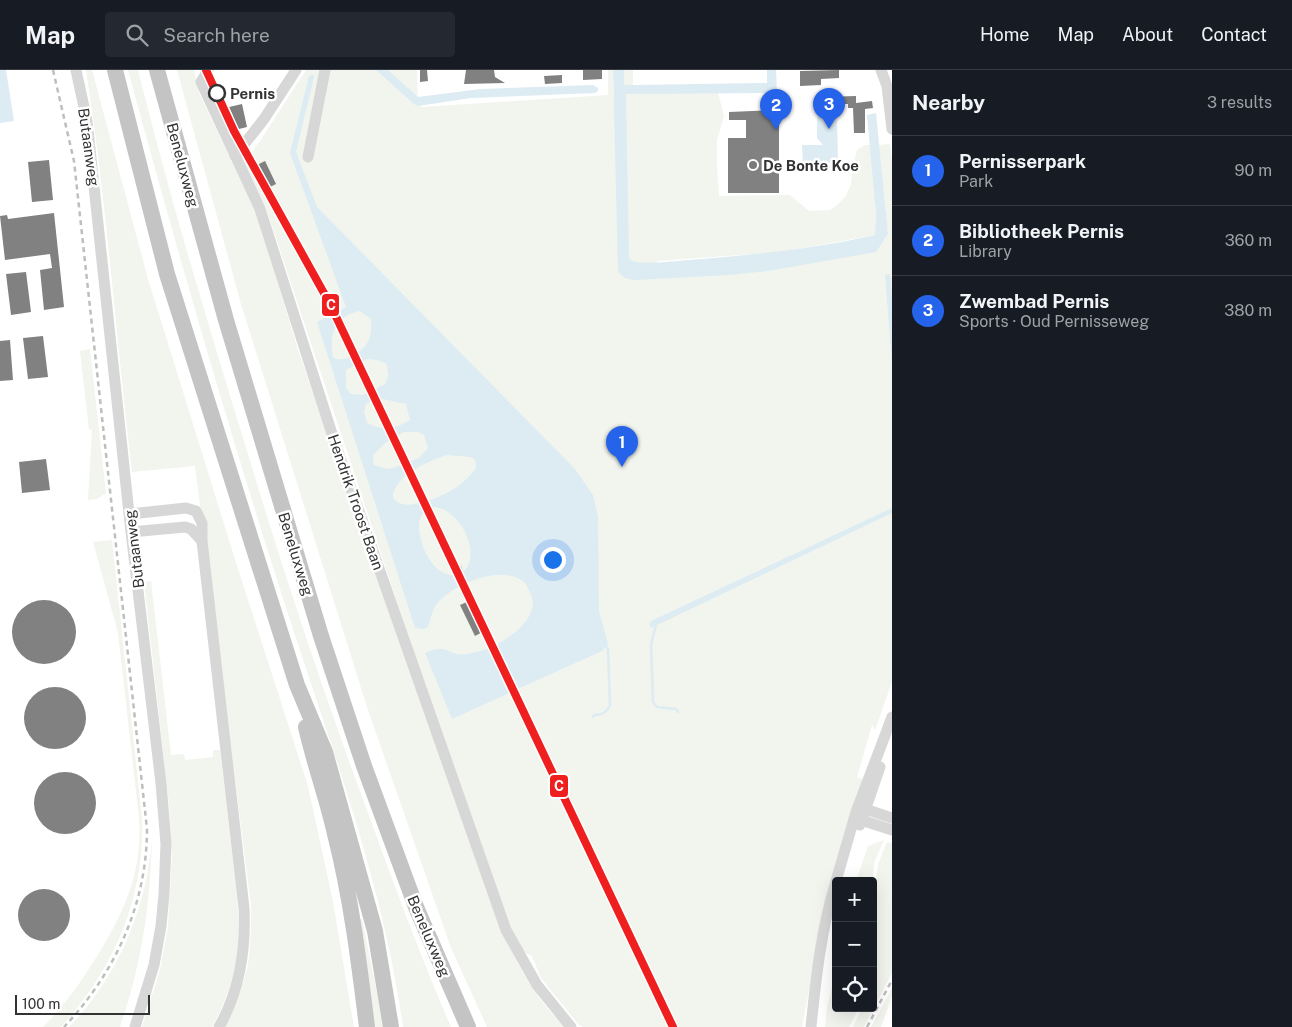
<!DOCTYPE html>
<html lang="en">
<head>
<meta charset="utf-8">
<style>
  body { margin:0; font-family:"Public Sans",sans-serif; background:#242831; color:#f1f3f6 }
  .controls { position:absolute; right:15px; bottom:15px; display:grid; overflow:hidden; border-radius:5px; box-shadow:0 5px 20px #0002 }
  .controls button { width:45px; height:45px; display:grid; place-items:center; padding:0; border:0; border-bottom:1px solid #363941; background:#171b24; color:#f1f3f6; font:25px sans-serif }
  .scale { position:absolute; left:15px; bottom:12px; width:135px; box-sizing:border-box; padding-left:5px; border:2px solid #333; border-top:0; font-size:14px; line-height:18px; white-space:nowrap; color:#333; -webkit-text-stroke:4px #fff; paint-order:stroke }
  .you { position:absolute; left:552px; top:489px; width:18px; height:18px; margin:-12px; border:4px solid #fff; border-radius:50%; background:#1a73e8; box-shadow:0 0 0 8px #1a73e833 }
  .badge { display:grid; place-items:center; width:32px; height:32px; border-radius:50%; background:#2563eb; color:#fff; font-size:16px; font-weight:700 }
  .pin { position:absolute; translate:-50% -41px; filter:drop-shadow(0 1px 2px #0008) }
  .pin::after { content:''; position:absolute; top:26px; width:18px; height:15px; background:inherit; clip-path:polygon(0 0,100% 0,50% 100%) }
  .list { margin:0; padding:0; list-style:none }
  h2 { display:flex; justify-content:space-between; align-items:center; height:65px; margin:0; padding:0 20px; font-size:21px }
  h2 small { font-size:16px; font-weight:400; color:#9ea1a6 }
  .list li { display:grid; grid-template-columns:32px 1fr auto; gap:15px; align-items:center; box-sizing:border-box; height:70px; padding:0 20px; border-top:1px solid #363941 }
  .list b { display:block; font-size:19px; white-space:nowrap }
  .list p { margin:0; font-size:16px; white-space:nowrap; color:#9ea1a6 }
  .list em { font-size:16px; font-style:normal; color:#9ea1a6 }
  .icon { flex:none; width:28px; height:28px; fill:none; stroke:currentColor; stroke-width:2; stroke-linecap:round; stroke-linejoin:round }
  .map { position:relative; flex:none; width:892px; height:957px; overflow:hidden }
  header { display:flex; align-items:center; gap:30px; box-sizing:border-box; height:70px; padding:0 25px; background:#171b24; border-bottom:1px solid #363941 }
  header strong { font-size:24px }
  nav { display:flex; gap:28px; margin-inline-start:auto; font-size:18px }
  .search { width:350px; height:45px; background:#242831; display:flex; align-items:center; gap:12px; box-sizing:border-box; padding:0 18px; border-radius:5px; color:#9ea1a6; font-size:19px }
  main { display:flex }
  aside { flex:1; background:#171b24 }
  .map>svg:first-child { display:block }
  .green { fill:#f1f5ed }
  .water { fill:#ddebf3; fill-rule:evenodd }
  .lines { fill:none; stroke-linecap:round; stroke-linejoin:round }
  .stream { stroke:#ddebf3; stroke-width:2.5 }
  .building { fill:#818181 }
  .minor { stroke:#d7d7d7; stroke-width:11 }
  .highway { stroke:#c4c4c4; stroke-width:16 }
  .rail { stroke:#bebebe; stroke-width:2.5; stroke-dasharray:5 4; stroke-linecap:butt }
  .metro-1-casing { stroke:#fff; stroke-width:11 }
  .metro-1 { stroke:#ef1f1f; stroke-width:8 }
  .stop-dot { fill:#fff; stroke:#333; stroke-width:2.5 }
  .poi-dot { fill:#7a7a7a; stroke:#fff; stroke-width:2 }
  .labels { text-anchor:middle; dominant-baseline:central; stroke-width:5; stroke-linejoin:round; paint-order:stroke }
  .stop-label { font-size:15px; font-weight:bold; fill:#333; stroke:#fff; text-anchor:start }
  .street-label { font-size:15px; fill:#333; stroke:#fff }
  .poi-label { font-size:15px; font-weight:bold; fill:#333; stroke:#fff; text-anchor:start }
  .line-badge { stroke:#fff; stroke-width:2 }
  .badge-label { font-size:14px; text-anchor:middle; font-weight:bold; fill:#fff }
</style>
</head>
<body>
<header>
<strong>Map</strong>
<div class="search"><svg class="icon" aria-label="search" viewBox="0 0 24 24"><circle cx="10" cy="10" r="6"/><path d="M15 15l6 6"/></svg>Search here</div>
<nav><a>Home</a><a>Map</a><a>About</a><a>Contact</a></nav>
</header>
<main>
<div class="map">
<svg width="892" height="957" viewBox="0 0 892 957">
  <rect width="100%" height="100%" fill="#fff"/>
  <path class="green" d="M86,0H92L148,209L238,499L308,716L333,832L354,957H225C233,937 244,916 248,894C251,874 251,854 251,835L195,396L132,402C116,268 107,133 86,0Z
    M128,0H138C171,133 211,264 251,394C288,517 329,639 374,759C398,826 423,892 451,957H403C383,809 325,661 280,519C225,347 175,174 128,0Z
    M177,0H194L199,23L259,149L298,280L499,854C516,891 534,930 566,957H487L451,878L367,637L241,234Z
    M306,0H417L418,36L423,37L608,25V0H613V25L648,23H718L724,46L717,70V97L719,126L790,125L809,141L830,140L836,136L846,126L851,114L854,92L857,80L865,75H871L876,144L875,165L782,182L657,191V198L884,170L888,164L879,75L890,74L892,90V612L875,660L872,655L857,707L865,710L813,900L802,957H583L578,954L541,908L532,886L522,882L512,861L414,583L267,141L244,93L262,68Z
    M624,0H633V15H624Z
    M90,279L106,423L97,429L88,430L92,359L89,360L80,281Z
    M112,470L142,748C145,827 114,899 61,957H43C63,937 79,915 94,891C123,846 143,803 139,748L118,563L93,472Z
    M151,511L171,685L184,684L185,690L213,687V680H220C224,714 228,748 232,782C240,851 247,893 212,957H142L160,900L168,857L172,784L169,734L144,512Z
    M152,769C150,837 142,892 120,957H69C119,905 146,840 152,769Z
    M884,770L874,793L873,811H856L868,776Z
    M887,772L892,773V903L864,957H853L862,938H873V837L878,794Z
    M362,849L384,957H374L359,850Z
    M836,901V938H859L849,957H825L827,937Z
    M892,918V927L881,957H871Z"/>
  <path class="water" d="M0,0H6L14,51L0,53Z
    M376,0H388L418,27L480,19L593,15L598,18V21L595,23L471,28L418,36L414,34Z
    M613,0H624V15H633L767,13V0H776L777,23L626,24L629,188L632,191C645,195 675,191 689,190C752,185 814,179 875,165L876,144L867,45L876,43L888,164L876,182L768,201L729,205L637,210C629,210 622,208 618,201Z
    M311,5H314V7L296,82L317,137L575,399L593,425L598,447L599,541L608,574L602,581L452,649L425,583C429,581 435,579 439,579C445,578 451,583 457,584C463,585 474,583 480,581C502,575 544,549 530,522C528,519 527,514 524,512C501,493 451,515 436,535C432,541 430,551 428,557L424,559L415,558L317,252L346,237L290,83L309,6ZM360,241L371,249C372,269 369,276 352,286C344,290 340,291 333,287C329,263 335,246 360,241ZM367,289L378,290L387,294L388,306L385,314L363,325L351,324L346,318V300ZM378,328L406,334L410,350C396,359 382,361 367,353L364,341L366,334ZM404,362H418L424,365L428,378L419,388L393,398L387,399L374,395L373,385L385,373ZM447,385L471,387L475,390L476,398C472,403 468,408 463,412C452,423 409,443 396,431C391,427 393,422 396,417C407,400 427,392 447,385ZM431,437C457,435 481,479 466,499C464,502 459,504 457,506C450,505 443,504 438,499C426,490 416,464 420,448C422,443 427,440 431,437Z
    M817,47L837,48L838,92L803,94L802,75H823L817,68Z
    M890,204L892,225V293L885,205Z
    M892,438V443L651,558L649,554L651,551Z"/>
  <g class="lines">
    <path class="stream" d="M656,555L651,574L653,632L657,637L676,639L678,642
      M593,647L594,645C602,645 606,643 610,635L608,579L606,576"/>
  </g>
  <path class="building" d="M420,0H427L428,11L420,12Z
    M466,0H494L495,7L505,13L464,14Z
    M583,0H602V9L583,10Z
    M839,0V8L821,9V15L800,16V1Z
    M562,5V13L545,14L544,6Z
    M856,26V33L872,31L873,38L865,39V63H854L853,38H848V34H822V27Z
    M242,34L247,57L235,60L234,55L230,56L226,48L233,46L229,37Z
    M779,40V123H728V68H746V50H729V42Z
    M49,90L53,130L32,132L28,92Z
    M265,91L276,114L268,118L257,95Z
    M54,143L64,237L44,240L40,200L52,198L50,184L5,190L0,146L7,145L8,149Z
    M26,202L31,242L11,245L6,204Z
    M43,266L48,307L28,309L23,268Z
    M10,270L13,310L0,311V271Z
    M46,389L50,420L22,423L19,392Z
    M474,529L488,559L475,566L460,535Z
    M12 562a32 32 0 1 1 64 0a32 32 0 1 1-64 0Z
    M24 648a31 31 0 1 1 62 0a31 31 0 1 1-62 0Z
    M34 733a31 31 0 1 1 62 0a31 31 0 1 1-62 0Z
    M18 845a26 26 0 1 1 52 0a26 26 0 1 1-52 0Z"/>
  <g class="lines">
    <path class="minor" d="M76,0L87,51L131,462L161,713L166,774L164,824L161,856L154,895L135,957
      M208,0L201,12L260,139L334,370L506,860L537,915L571,957
      M881,0L887,16L892,59
      M235,86L264,49L296,0
      M308,87L325,0
      M130,444L186,438L196,441L202,453V471L244,838C246,880 240,920 219,957
      M131,462L185,457L191,459L202,471
      M892,748L865,739L856,742L861,750L892,760
      M860,755L880,697
      M836,811L856,742L892,647
      M811,957C816,907 821,860 836,811"/>
    <path class="highway" d="M115,0L167,204L297,615L325,682L375,861L391,957
      M157,0L226,250L321,566L364,696L416,837L468,957
      M306,657C314,693 327,728 335,764C351,827 359,892 367,957"/>
    <path class="rail" d="M53,0L74,91L147,759C147,834 115,903 64,957
      M460,496L472,534
      M492,577L515,614
      M867,957L892,910"/>
    <g class="metro-1-casing">
      <path id="metro-1" d="M206,0L234,61L330,234L673,957"/>
    </g>
    <use href="#metro-1" class="metro-1"/>
  </g>
  <circle class="stop-dot" cx="217" cy="23" r="8"/>
  <circle class="poi-dot" cx="753" cy="95" r="5"/>
  <g class="labels">
    <g class="stop-label">
      <text x="230" y="23">Pernis</text>
    </g>
    <g class="street-label">
      <text transform="translate(89 77) rotate(82)">Butaanweg</text>
      <text transform="translate(183 95) rotate(75)">Beneluxweg</text>
      <text transform="translate(356 432) rotate(71)">Hendrik Troost Baan</text>
      <text transform="translate(134 479) rotate(-97)">Butaanweg</text>
      <text transform="translate(296 484) rotate(73)">Beneluxweg</text>
      <text transform="translate(429 866) rotate(67)">Beneluxweg</text>
    </g>
    <g class="poi-label">
      <text x="763" y="95">De Bonte Koe</text>
    </g>
  </g>
  <g class="line-badge">
    <rect x="321" y="223" width="19" height="24" rx="5" fill="#ef1f1f"/>
    <rect x="549" y="704" width="20" height="24" rx="5" fill="#ef1f1f"/>
  </g>
  <g class="badge-label">
    <text x="331" y="240">C</text>
    <text x="559" y="721">C</text>
  </g>
</svg>
<div class="controls">
<button>+</button>
<button>−</button>
<button><svg class="icon" aria-label="locate" viewBox="0 0 24 24"><circle cx="12" cy="12" r="6"/><path d="M12 2v4M12 18v4M2 12h4M18 12h4"/></svg></button>
</div>
<div class="scale">100 m</div>
<div class="you"></div>
<div class="pin badge" style="left:622px;top:397px">1</div>
<div class="pin badge" style="left:776px;top:60px">2</div>
<div class="pin badge" style="left:829px;top:59px">3</div>
</div>
<aside>
<h2>Nearby<small>3 results</small></h2>
<ul class="list">
<li><span class="badge">1</span><div><b>Pernisserpark</b><p>Park</p></div><em>90 m</em></li>
<li><span class="badge">2</span><div><b>Bibliotheek Pernis</b><p>Library</p></div><em>360 m</em></li>
<li><span class="badge">3</span><div><b>Zwembad Pernis</b><p>Sports · Oud Pernisseweg</p></div><em>380 m</em></li>
</ul>
</aside>
</main>
</body>
</html>
